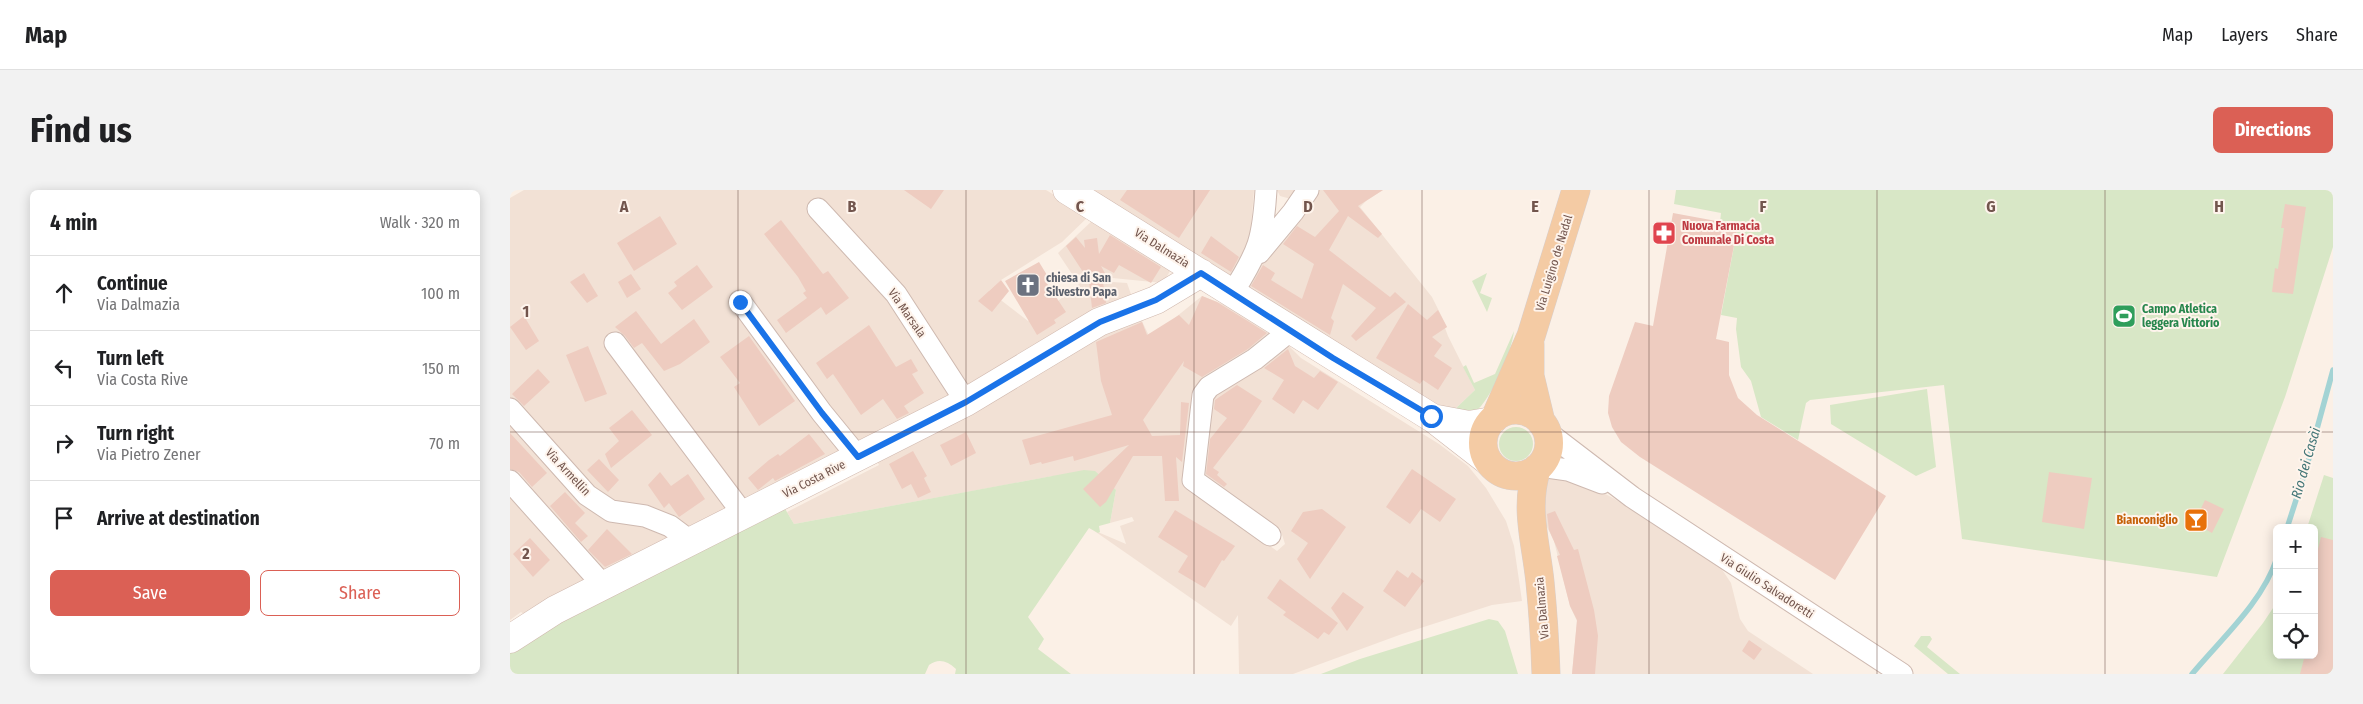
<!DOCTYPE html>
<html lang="en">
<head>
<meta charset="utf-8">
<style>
  body { margin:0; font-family:"Fira Sans Condensed",sans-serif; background:#f2f2f2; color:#202124 }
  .controls { position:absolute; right:15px; bottom:15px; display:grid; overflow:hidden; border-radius:8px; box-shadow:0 2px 12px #0003 }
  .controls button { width:45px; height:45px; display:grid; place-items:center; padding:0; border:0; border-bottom:1px solid #e0e0e0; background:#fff; color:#202124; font:25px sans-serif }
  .stop { position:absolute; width:15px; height:15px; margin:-11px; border:4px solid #1a73e8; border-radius:50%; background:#fff }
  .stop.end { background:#1a73e8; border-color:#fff; box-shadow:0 1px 5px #0008 }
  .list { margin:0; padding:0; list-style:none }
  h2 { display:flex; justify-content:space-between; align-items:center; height:65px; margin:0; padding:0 20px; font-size:21px }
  h2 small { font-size:16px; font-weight:400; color:#757577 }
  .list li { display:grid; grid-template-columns:32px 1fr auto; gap:15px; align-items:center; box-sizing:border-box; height:75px; padding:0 20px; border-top:1px solid #e0e0e0 }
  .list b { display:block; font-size:19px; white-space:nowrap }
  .list p { margin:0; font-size:16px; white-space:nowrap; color:#757577 }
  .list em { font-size:16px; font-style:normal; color:#757577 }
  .actions { display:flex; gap:10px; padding:15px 20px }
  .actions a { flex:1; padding:11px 0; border:1px solid #db6055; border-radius:8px; text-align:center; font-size:18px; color:#db6055 }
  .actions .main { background:#db6055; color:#fff }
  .icon { flex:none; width:28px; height:28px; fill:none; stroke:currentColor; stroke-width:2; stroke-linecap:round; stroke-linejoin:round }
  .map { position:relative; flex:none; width:1823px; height:484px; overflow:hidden; border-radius:8px }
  header { display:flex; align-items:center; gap:30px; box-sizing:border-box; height:70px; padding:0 25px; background:#fff; border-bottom:1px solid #e0e0e0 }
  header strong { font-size:24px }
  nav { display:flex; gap:28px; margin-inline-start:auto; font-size:18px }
  .intro { display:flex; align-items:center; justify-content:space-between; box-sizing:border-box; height:120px; padding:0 30px }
  h1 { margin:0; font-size:35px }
  .button { padding:12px 22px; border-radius:8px; background:#db6055; color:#fff; font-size:18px; font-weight:700 }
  main { display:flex; gap:30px; padding:0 30px }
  aside { flex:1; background:#fff; border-radius:8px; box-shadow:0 2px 12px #0003 }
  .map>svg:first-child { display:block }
  .residential { fill:#f2e1d5 }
  .green { fill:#d8e7c6 }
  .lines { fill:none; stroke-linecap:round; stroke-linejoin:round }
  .stream { stroke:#a3d3d4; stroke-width:5.5 }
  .building { fill:#eeccc0 }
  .street-casing { stroke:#ceb9b0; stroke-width:23 }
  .secondary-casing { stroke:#d0b8ae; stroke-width:29 }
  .primary-casing { stroke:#d8cfcd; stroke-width:29 }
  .street { stroke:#fff; stroke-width:21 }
  .secondary { stroke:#fff; stroke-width:28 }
  .primary { stroke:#f4cba4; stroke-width:28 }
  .route { stroke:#1a73e8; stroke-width:6 }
  .grid { fill:none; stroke:#72554d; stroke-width:1; stroke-opacity:0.55 }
  .labels { text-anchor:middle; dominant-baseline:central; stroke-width:4; stroke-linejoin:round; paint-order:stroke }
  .health-label { font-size:12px; font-weight:bold; fill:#be3a42; stroke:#fef4ec; text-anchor:start }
  .street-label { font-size:12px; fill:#72554d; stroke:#fef4ec }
  .worship-label { font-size:12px; font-weight:bold; fill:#5b616d; stroke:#fef4ec; text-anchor:start }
  .leisure-label { font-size:12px; font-weight:bold; fill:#27864d; stroke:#fef4ec; text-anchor:start }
  .food-label { font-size:12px; font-weight:bold; fill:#c56008; stroke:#fef4ec; text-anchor:end }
  .water-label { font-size:14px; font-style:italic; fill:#427576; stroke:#fef4ec }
  .grid-label { font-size:16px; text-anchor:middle; font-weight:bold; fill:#72554d; stroke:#fef4ec; stroke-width:4; stroke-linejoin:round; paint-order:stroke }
</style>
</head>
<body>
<header>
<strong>Map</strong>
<nav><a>Map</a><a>Layers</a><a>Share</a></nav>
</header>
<div class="intro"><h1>Find us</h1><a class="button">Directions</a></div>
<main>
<aside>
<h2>4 min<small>Walk · 320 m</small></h2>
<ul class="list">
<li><svg class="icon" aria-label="ahead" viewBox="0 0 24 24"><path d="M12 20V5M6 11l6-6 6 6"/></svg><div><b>Continue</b><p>Via Dalmazia</p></div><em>100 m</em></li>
<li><svg class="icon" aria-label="left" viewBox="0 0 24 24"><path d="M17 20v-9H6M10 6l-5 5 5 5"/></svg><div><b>Turn left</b><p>Via Costa Rive</p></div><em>150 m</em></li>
<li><svg class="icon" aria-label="right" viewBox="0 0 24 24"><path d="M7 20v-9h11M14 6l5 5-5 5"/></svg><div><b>Turn right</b><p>Via Pietro Zener</p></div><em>70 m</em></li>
<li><svg class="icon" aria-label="arrive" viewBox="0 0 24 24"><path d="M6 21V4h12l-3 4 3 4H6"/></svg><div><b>Arrive at destination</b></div></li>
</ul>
<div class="actions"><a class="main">Save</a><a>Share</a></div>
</aside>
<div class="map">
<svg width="1823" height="484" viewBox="0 0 1823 484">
  <rect width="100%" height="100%" fill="#fbf0e6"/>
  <path class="residential" d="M14,0H536L579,26L552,52L491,90L479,101L518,131L548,111L574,90L617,93L623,110L458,203L94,387L0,286V8Z
    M578,0H744L739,62L721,88Z
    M767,0H790L781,9L770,6Z
    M807,0H873L856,11L850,17L922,107L937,137L935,138L938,146L965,200L943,221L927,214L734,101L753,70Z
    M584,29L663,76L653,93L562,84L548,63Z
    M692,106L733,122L740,131L760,143L754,151L711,179L683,202L685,214L677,296L686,306H690L767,361L775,354L770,338L737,324L689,285L696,209L776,153L791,168L929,254L958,276L976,298L996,331L1004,356L1012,411L982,415L892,444L783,484H729L728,425L721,436L583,340L616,354L610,336L624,331L622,327L600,333L606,300L543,286L284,334L277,322L369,275L367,271L594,142L630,127L640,148Z
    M1045,287L1082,297L1103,308L1211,378L1221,393L1230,429L1238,441L1303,484H1062L1067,431L1060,416L1044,351L1032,327L1037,290Z
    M0,298L85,392L15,425L11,422L0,430Z"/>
  <path class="green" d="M1166,0H1823V57L1775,207L1707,387L1452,349L1434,195L1300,210L1296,213L1288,250L1251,227L1241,191L1231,177L1226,139L1227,128L1211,125L1228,35L1210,32L1211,23L1164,14Z
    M977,83L970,103L982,108L977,122L962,91Z
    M1004,141C1002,161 981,210 965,222L943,221L965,200L953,177L956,175L964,193L985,184Z
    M1417,199L1426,277L1406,286L1321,234L1320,215Z
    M989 254a17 17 0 1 1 34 0a17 17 0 1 1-34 0Z
    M574,280L585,281L606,300L600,333L589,336L590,342L588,343L579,338L518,427L534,449L528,459L561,484H445L446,479C437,471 429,468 419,475L415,484H0V456L274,317L284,334Z
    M1814,285L1823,288V484H1713L1753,433L1767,412V465H1804V338H1797Z
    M979,429L988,431L995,441L1008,484H811L850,469Z
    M1411,446H1420L1422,449L1417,457L1450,484H1438L1404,456Z"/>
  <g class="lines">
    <path class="stream" d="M1777,338L1796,279L1823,180
      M1682,484C1712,448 1752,413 1767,368"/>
  </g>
  <path class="building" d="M394,0H434L421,19Z
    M617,0H700L669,48L610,10Z
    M813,0H873L848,16L872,44L868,48L838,26L819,60L880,107L885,102L896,112L846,151L841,146L866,118L833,94L821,128L824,131L820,145L741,96L753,75L765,83L761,90L792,109L804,74L773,54L787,36L805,47L829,21Z
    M1775,14L1796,17L1783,104L1762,102L1765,78L1768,79L1774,38H1771Z
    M1163,23L1228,35L1206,149L1219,152V185L1228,208L1247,225L1376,306L1325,390L1130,267L1111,252L1102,237L1098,223L1099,206L1125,132L1143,136Z
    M150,26L167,54L124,81L107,53Z
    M271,30L313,84L318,81L339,108L316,125L311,117L276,143L267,130L297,108L293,103L296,101L288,87L254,44Z
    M600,45L651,77L641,93L609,75L604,83L591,76L596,85H592L596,113L582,118L578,83L573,82L556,56L566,47L575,58L574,50L587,48L589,64Z
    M701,46L729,67L721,82L691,63Z
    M529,72L540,90L536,92L556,122L544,130L546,133L527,145L495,91Z
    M187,75L203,97L172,120L158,103L167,96L164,92Z
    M74,83L88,106L77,113L60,92Z
    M121,84L131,99L117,108L108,92Z
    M491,90L499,101L482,122L468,111Z
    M692,106L707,112L757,143L738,159L692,187L673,176L674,171L633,230L642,246L670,245L671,212L679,213L672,272L666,267L669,311H655L652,266H623L596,312L590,317L573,299L619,255L564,271L563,266L532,274L531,272L520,275L512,250L602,225L591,191L586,152L632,132L637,145L669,125L679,135Z
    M898,114L917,130L928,120L937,137L922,147L932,155L924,166L942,178L928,200L913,190L910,194L866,168Z
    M126,121L151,154L184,129L200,152L170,174L154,181L132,153L124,158L115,146L105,137Z
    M14,126L29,151L16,160L0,137Z
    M359,135L386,177L401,169L408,181L402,184L414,203L394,216L399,223L387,229L373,209L351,225L323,184L317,189L306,173Z
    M239,146L285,211L249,236L224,197L230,193L210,167Z
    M78,156L97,204L75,212L56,165Z
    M778,159L785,176L804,188L810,181L828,192L808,220L793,210L784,224L762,209L774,190L754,178Z
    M28,179L40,192L14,216L2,204Z
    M727,195L752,211L735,237L703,278L709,282L707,285L717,294L714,297L696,284L700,249L717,228L704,219L705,210Z
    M122,220L142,245L101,278L95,264L109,251L99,238Z
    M456,242L466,263L441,276L430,255Z
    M0,243L37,283L22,297L9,282L0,279Z
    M299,244L315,264L265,291L263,288L248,300L238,288L259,270L268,264L270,266Z
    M403,261L417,286L414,288L421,302L408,308L401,294L392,299L379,274Z
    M89,269L109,290L98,302L77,280Z
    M902,279L946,309L930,332L911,319L900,334L876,317Z
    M150,282L161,296L178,284L195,309L169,327L159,313L154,318L138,295Z
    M1539,282L1582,288L1574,339L1532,332Z
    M55,302L75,323L65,333L78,346L71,352L40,316Z
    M1695,310L1714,319L1702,343L1684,333Z
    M812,319L836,337L800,389L787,369L798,353L781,341L793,322Z
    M665,320L725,356L714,371L712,370L695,398L668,382L678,366L648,347Z
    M1045,321L1064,360L1068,359L1084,420L1088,446L1085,484H1062L1067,430L1060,416L1047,366L1050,365L1039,340L1037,324Z
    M97,339L122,364L95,377L78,360Z
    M1811,347L1823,350V484H1790L1795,465H1804V375Z
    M20,348L40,370L23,387L3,364Z
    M887,380L898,388L902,382L914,391L895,417L873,401Z
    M770,389L828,433L819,445L814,442L808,449L773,425L776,422L757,408Z
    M833,402L854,417L837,441L821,418Z
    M1239,450L1252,459L1244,470L1232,461Z"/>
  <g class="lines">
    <g class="street-casing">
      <path id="street" d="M308,19L386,104L456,212
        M749,63L783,22L798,0
        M723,102C749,61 753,49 756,0
        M230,111L312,223L348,267
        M105,153L234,325
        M0,219L77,305L101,321L135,326L160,336L180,351
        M1037,242L1122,307L1392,484
        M1030,276L1058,280L1092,293
        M0,291L93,395
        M760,345L683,290L693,205L699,197L745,169L781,140"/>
    </g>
    <g class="secondary-casing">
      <path id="secondary" d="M557,0L924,229L978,271
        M927,229L959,235L982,231
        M0,449L45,420L456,212L589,132L646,110L691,83"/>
    </g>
    <g class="primary-casing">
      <path id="primary" d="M1020,154V186L1031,232
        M973 253a33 33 0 1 1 66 0a33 33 0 1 1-66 0Z
        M985,228L1021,146L1066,0
        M1027,278C1014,318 1026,352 1030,392C1033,422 1035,453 1036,484"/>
    </g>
    <use href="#street" class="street"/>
    <use href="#secondary" class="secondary"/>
    <use href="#primary" class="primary"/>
  </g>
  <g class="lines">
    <path class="route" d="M230,112L312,223L348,267L456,212L590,132L646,110L691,83L823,168L921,226"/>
  </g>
  <path class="grid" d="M228,0V484M456,0V484M684,0V484M912,0V484M1139,0V484M1367,0V484M1595,0V484M0,242H1823"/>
  <defs>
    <g id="pharmacy-square" transform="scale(1.25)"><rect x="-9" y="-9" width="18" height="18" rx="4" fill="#e0444e" stroke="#fef4ec"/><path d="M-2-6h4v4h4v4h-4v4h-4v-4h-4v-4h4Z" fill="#fff"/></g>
    <g id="church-square" transform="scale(1.25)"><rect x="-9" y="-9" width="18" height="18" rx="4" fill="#6b7280" stroke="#fef4ec"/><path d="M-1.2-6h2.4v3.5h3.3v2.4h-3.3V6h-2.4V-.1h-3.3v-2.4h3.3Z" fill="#fff"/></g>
    <g id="stadium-square" transform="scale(1.25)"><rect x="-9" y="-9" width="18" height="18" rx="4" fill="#2e9e5b" stroke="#fef4ec"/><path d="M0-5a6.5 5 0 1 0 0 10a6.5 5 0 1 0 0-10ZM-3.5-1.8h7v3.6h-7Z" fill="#fff"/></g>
    <g id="bar-square" transform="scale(1.25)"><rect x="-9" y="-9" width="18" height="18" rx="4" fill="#e8710a" stroke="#fef4ec"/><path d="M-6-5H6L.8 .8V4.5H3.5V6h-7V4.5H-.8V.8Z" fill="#fff"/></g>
  </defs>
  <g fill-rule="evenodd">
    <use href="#pharmacy-square" x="1154" y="43"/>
    <use href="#church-square" x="518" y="95"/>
    <use href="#stadium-square" x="1614" y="126"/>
    <use href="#bar-square" x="1686" y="330"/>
  </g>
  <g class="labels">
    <g class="health-label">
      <text x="1172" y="36">Nuova Farmacia<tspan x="1172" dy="14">Comunale Di Costa</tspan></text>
    </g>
    <g class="street-label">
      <text transform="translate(652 58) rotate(32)">Via Dalmazia</text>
      <text transform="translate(1044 73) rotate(-73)">Via Luigino de Nadal</text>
      <text transform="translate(397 123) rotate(55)">Via Marsala</text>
      <text transform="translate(58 282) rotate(47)">Via Armellin</text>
      <text transform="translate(304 289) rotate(-27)">Via Costa Rive</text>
      <text transform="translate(1257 396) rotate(33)">Via Giulio Salvadoretti</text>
      <text transform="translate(1032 418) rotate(-95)">Via Dalmazia</text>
    </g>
    <g class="worship-label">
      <text x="536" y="88">chiesa di San<tspan x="536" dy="14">Silvestro Papa</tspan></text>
    </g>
    <g class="leisure-label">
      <text x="1632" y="119">Campo Atletica<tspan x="1632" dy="14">leggera Vittorio</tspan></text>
    </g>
    <g class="food-label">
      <text x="1668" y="330">Bianconiglio</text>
    </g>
    <g class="water-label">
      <text transform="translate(1796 273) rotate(-74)">Rio dei Casài</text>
    </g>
  </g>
  <g class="grid-label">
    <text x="114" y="22">A</text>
    <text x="342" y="22">B</text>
    <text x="570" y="22">C</text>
    <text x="798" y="22">D</text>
    <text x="1025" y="22">E</text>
    <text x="1253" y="22">F</text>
    <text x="1481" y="22">G</text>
    <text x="1709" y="22">H</text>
    <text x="16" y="127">1</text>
    <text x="16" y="369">2</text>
  </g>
</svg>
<div class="controls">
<button>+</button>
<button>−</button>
<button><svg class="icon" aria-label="locate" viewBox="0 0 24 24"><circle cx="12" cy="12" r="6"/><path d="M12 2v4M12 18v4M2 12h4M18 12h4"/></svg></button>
</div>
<div class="stop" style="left:921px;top:226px"></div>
<div class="stop end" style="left:230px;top:112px"></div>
</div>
</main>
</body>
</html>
